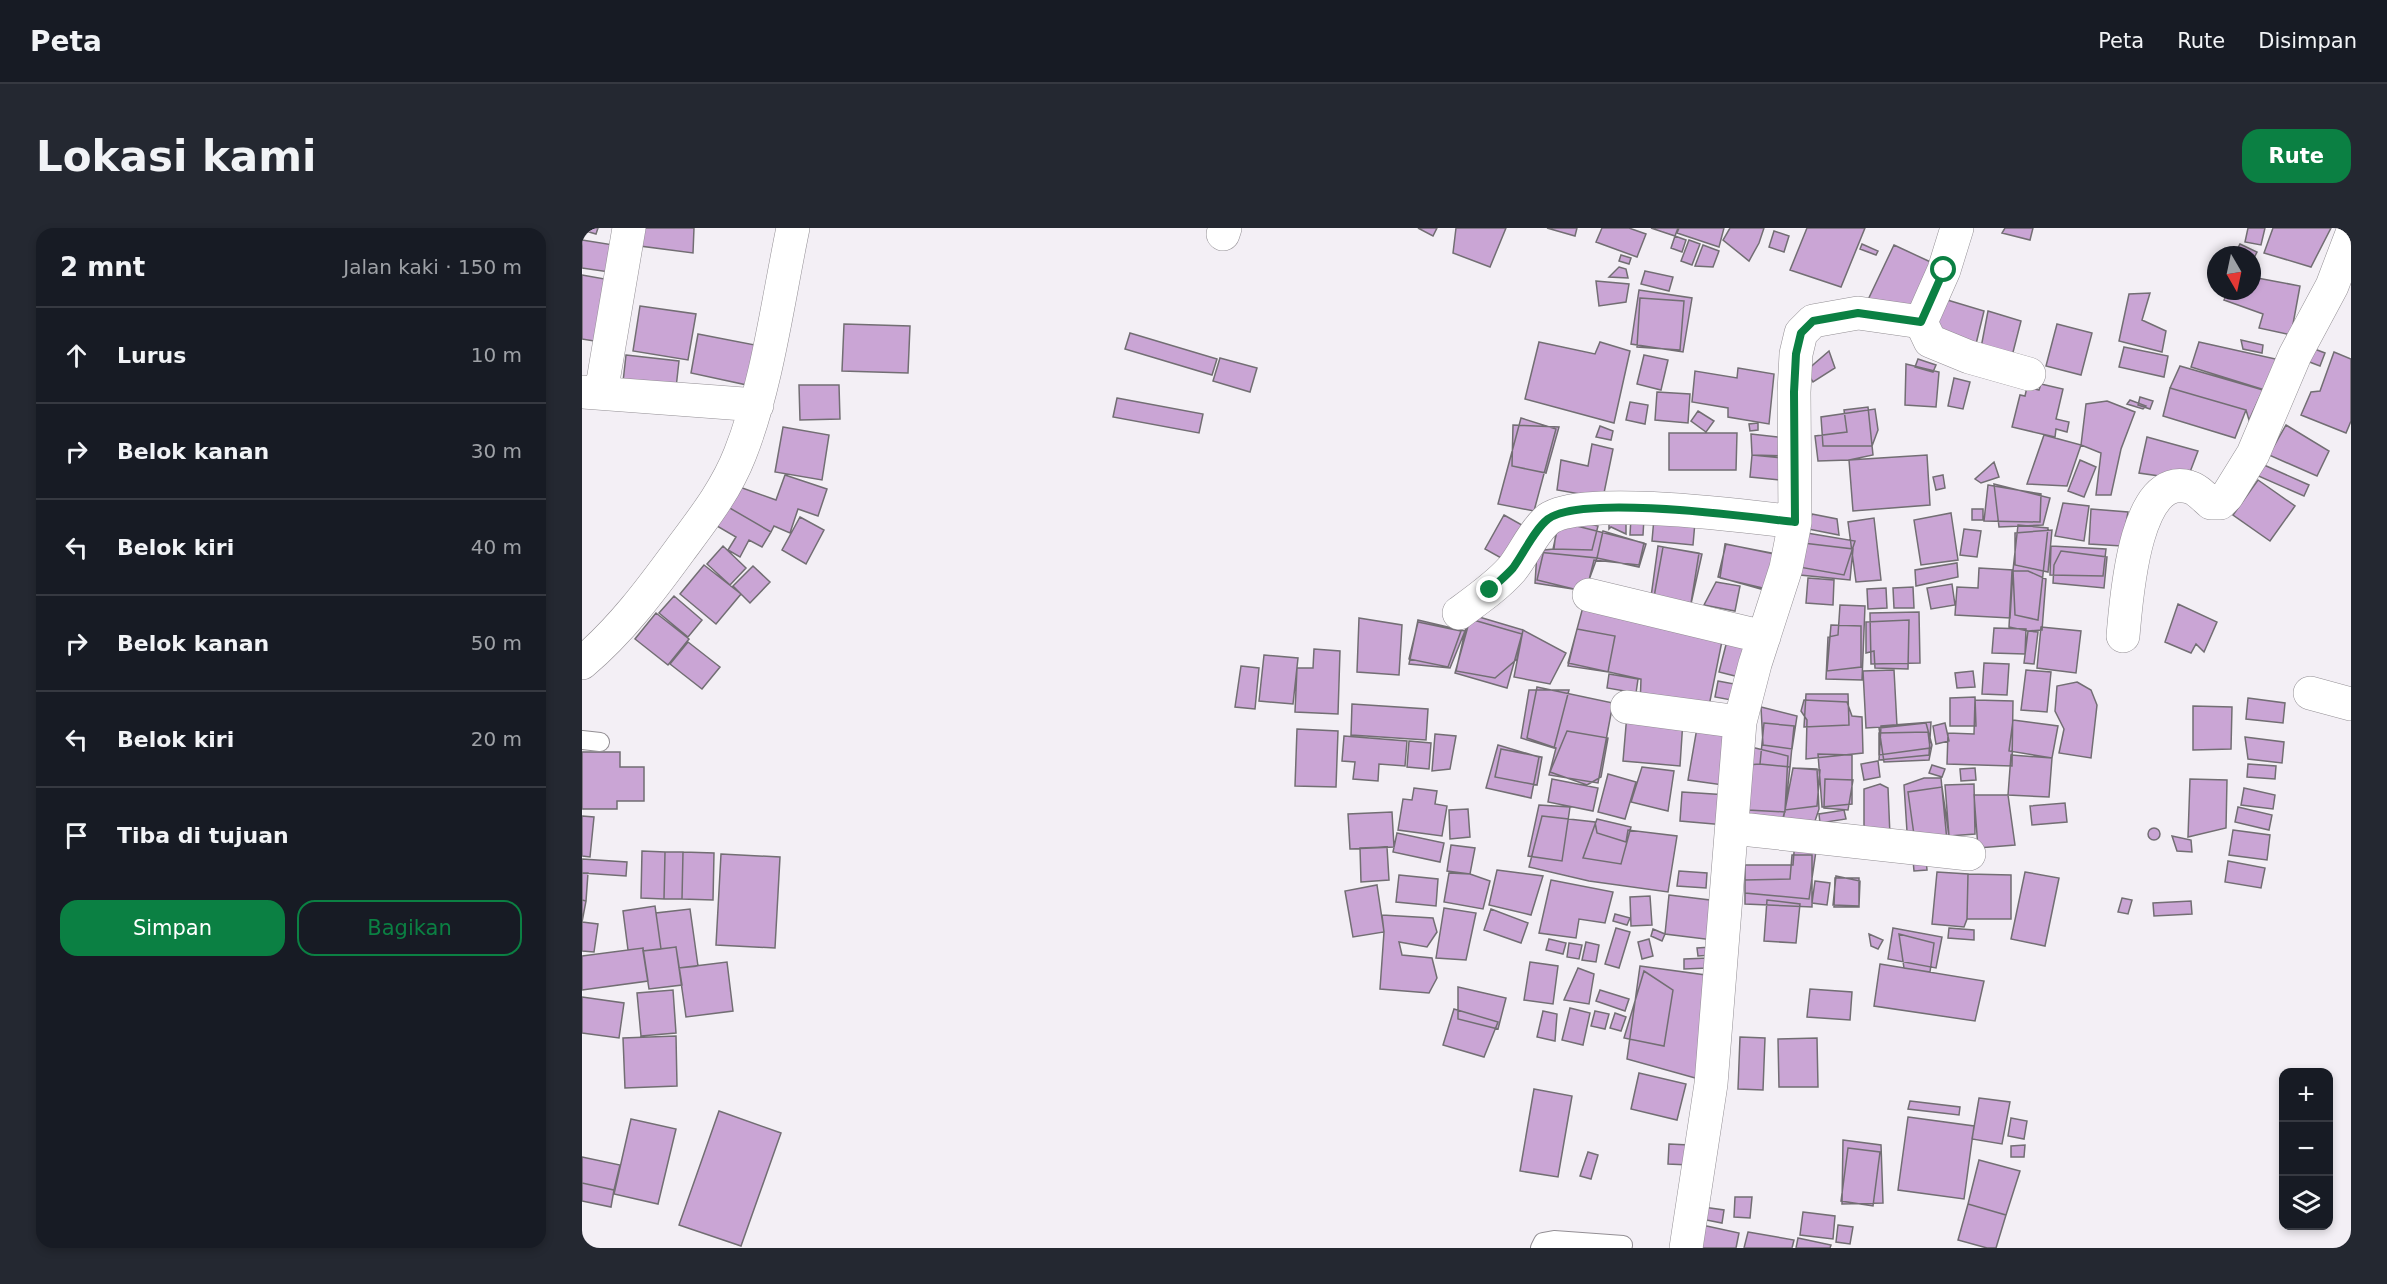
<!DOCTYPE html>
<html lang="id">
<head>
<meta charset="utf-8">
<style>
  body { margin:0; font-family:"DejaVu Sans",sans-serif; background:#242831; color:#f1f3f6 }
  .controls { position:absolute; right:18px; bottom:18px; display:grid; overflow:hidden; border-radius:12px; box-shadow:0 3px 9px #0003 }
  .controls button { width:54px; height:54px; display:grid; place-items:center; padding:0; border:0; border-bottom:2px solid #363941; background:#171b24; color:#f1f3f6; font:30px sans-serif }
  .compass { position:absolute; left:1625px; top:18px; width:54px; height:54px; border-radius:50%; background:#171b24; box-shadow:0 3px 9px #0003; rotate:171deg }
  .stop { position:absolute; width:18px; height:18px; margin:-14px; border:4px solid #0b8043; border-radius:50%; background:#fff }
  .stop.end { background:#0b8043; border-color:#fff; box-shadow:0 2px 6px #0008 }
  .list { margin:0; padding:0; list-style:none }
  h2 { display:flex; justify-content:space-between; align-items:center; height:78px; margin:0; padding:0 24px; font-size:26px }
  h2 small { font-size:20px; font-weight:400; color:#9ea1a6 }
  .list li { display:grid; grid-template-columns:39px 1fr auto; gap:18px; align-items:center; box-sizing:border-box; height:96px; padding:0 24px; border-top:2px solid #363941 }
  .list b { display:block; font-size:22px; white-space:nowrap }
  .list em { font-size:20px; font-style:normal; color:#9ea1a6 }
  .actions { display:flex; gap:12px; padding:18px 24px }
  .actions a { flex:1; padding:14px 0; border:2px solid #0b8043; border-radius:18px; text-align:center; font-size:21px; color:#0b8043 }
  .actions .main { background:#0b8043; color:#fff }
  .icon { flex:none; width:33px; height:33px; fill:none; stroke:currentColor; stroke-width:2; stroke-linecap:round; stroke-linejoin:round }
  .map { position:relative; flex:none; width:1769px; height:1020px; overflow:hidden; border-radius:18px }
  header { display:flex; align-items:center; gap:36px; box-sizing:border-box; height:84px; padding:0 30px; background:#171b24; border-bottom:2px solid #363941 }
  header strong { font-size:28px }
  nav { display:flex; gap:33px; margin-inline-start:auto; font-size:21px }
  .intro { display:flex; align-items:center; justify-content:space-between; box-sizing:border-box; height:144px; padding:0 36px }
  h1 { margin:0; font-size:42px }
  .button { padding:15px 27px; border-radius:18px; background:#0b8043; color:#fff; font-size:21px; font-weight:700 }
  main { display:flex; gap:36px; padding:0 36px }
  aside { flex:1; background:#171b24; border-radius:18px; box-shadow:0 3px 9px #0003 }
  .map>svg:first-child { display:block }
  .building { fill:#caa5d5; stroke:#726e73; stroke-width:1.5 }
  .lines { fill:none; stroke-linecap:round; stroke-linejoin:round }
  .service-casing { stroke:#938f94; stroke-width:20 }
  .minor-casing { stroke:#938f94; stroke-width:34 }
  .service { stroke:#fff; stroke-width:18 }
  .minor { stroke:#fff; stroke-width:33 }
  .route { stroke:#0b8043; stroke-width:8 }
</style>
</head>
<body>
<header>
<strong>Peta</strong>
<nav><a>Peta</a><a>Rute</a><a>Disimpan</a></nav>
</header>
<div class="intro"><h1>Lokasi kami</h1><a class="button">Rute</a></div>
<main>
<aside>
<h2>2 mnt<small>Jalan kaki · 150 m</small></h2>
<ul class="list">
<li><svg class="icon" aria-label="ahead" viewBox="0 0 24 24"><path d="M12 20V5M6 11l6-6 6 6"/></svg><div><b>Lurus</b></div><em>10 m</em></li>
<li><svg class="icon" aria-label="right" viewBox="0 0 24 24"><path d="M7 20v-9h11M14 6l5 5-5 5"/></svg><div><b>Belok kanan</b></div><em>30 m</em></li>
<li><svg class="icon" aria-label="left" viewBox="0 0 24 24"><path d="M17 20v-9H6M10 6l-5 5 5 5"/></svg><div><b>Belok kiri</b></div><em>40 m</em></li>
<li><svg class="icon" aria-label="right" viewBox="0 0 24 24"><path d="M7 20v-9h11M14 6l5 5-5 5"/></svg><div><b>Belok kanan</b></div><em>50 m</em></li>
<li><svg class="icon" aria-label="left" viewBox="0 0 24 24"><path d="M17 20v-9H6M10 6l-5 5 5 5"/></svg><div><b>Belok kiri</b></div><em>20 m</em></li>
<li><svg class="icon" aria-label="arrive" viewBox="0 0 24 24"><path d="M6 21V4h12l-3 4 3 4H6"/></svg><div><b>Tiba di tujuan</b></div></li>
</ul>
<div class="actions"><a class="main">Simpan</a><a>Bagikan</a></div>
</aside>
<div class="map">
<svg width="1769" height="1020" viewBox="0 0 1769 1020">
  <rect width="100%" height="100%" fill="#f3eff5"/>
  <path class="building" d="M0,0H16L14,6L0,2Z
    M62,0H112L111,25L58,18Z
    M836,0H855L851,8Z
    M874,0H924L908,39L871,25Z
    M965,0H995L993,8Z
    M1020,0H1047L1064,6L1055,29L1014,14Z
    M1069,0H1096L1093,8Z
    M1097,0H1142L1137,19L1095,5Z
    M1148,0H1182L1177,15L1167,33L1141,12Z
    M1225,0H1283L1259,59L1208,42Z
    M1423,0H1451L1448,12L1420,5Z
    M1666,0H1683L1679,17L1663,14Z
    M1691,0H1749L1729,39L1682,25Z
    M1192,3L1207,8L1202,24L1187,19Z
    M1093,8L1104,12L1100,24L1089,20Z
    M0,12L38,18L34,45L0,40Z
    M1107,12L1118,16L1110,37L1099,33Z
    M1280,16L1296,23L1294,27L1278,21Z
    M1658,16L1675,24L1670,34V27H1652Z
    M1121,17L1137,23L1131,39L1113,38Z
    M1312,17L1355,37L1335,87L1284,76Z
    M1039,27L1049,30L1047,36L1037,33Z
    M1037,39L1044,41L1046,50L1027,49Z
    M1063,43L1091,49L1087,63L1059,56Z
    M0,47L34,53L24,115L0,111Z
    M1670,49L1718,58L1709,107L1677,100L1681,86L1642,72L1646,63H1670Z
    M1014,53L1047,56L1044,74L1017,78Z
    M1057,62L1110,70L1101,124L1049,116Z
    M1568,65L1560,92L1584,103L1580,124L1537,113L1547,66Z
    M1058,70L1102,73L1098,122L1055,119Z
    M1362,71L1402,83L1394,116L1351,106Z
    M58,78L114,86L106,132L51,123Z
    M1406,83L1439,93L1429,132L1398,125Z
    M262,96L328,98L326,145L260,143Z
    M1475,96L1510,105L1499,147L1464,138Z
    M548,105L635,131L630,147L543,121Z
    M116,106L173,117L165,157L109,145Z
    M1659,112L1681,117L1680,125L1661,121Z
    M957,114L1013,126L1018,114L1048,123L1032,195L943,171Z
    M1617,114L1698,132L1686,163L1609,139Z
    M1722,117L1743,125L1738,138L1717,130Z
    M1542,119L1586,128L1582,149L1537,139Z
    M1247,123L1253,140L1231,154L1224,143Z
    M1752,124L1769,131V193L1764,205L1719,187L1729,164L1738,163Z
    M44,127L97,133L94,160L41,154Z
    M1062,127L1086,132L1079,162L1055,156Z
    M638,130L675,140L668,164L631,153Z
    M1336,131L1354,137L1351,144L1333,139Z
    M1324,136L1357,144L1354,179L1323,177Z
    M1598,138L1681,162L1667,192L1664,182L1588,160Z
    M1156,140L1192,146L1187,196L1146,189V180L1110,174L1113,143L1155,150Z
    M1372,150L1388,154L1381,181L1366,178Z
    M1459,156L1481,161L1474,191L1487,194L1485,204L1474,201L1473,209L1430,199L1438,167L1443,168L1445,159L1457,162Z
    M217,157H257L258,191L218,192Z
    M1588,160L1664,182L1653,210L1581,188Z
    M1075,164L1108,166L1106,195L1073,192Z
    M1558,169L1571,173L1568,181L1556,177Z
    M535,170L621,186L617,205L531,189Z
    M1548,172L1564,178L1561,181L1545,176Z
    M1525,173L1553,184L1539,221L1529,267H1514L1519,225L1499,217L1504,176Z
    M1048,174L1066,177L1063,196L1044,192Z
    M1286,179L1291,227L1267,232L1236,233L1233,208L1265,204L1262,182Z
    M1293,181L1296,202L1290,218H1241L1239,189Z
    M1116,183L1132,193L1124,204L1109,193Z
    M939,190L974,201L952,283L916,276Z
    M1176,195V202L1168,203L1167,196Z
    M931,197L977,199L964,245L930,238Z
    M1704,197L1747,223L1735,248L1687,227Z
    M1018,198L1031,203L1029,212L1014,209Z
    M201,199L247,207L240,252L193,244Z
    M1087,205H1155L1154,242H1087Z
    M1169,206L1206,210L1205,228L1170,227Z
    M1462,207L1499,217L1485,258L1445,256Z
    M1565,209L1616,223L1605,252L1557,245Z
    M1010,216L1031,221L1021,270L975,262L979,232L1006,238Z
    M1170,227L1201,230L1199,252L1168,249Z
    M1345,227L1348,277L1271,283L1267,232Z
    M1498,232L1514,239L1502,269L1486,263Z
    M1673,233L1727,257L1722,268L1663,242Z
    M1412,234L1417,249L1399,255L1393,251Z
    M203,247L245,261L236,288L216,281L208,305L192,298L189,304L146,279L152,257L194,272Z
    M1361,247L1363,260L1354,262L1351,249Z
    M1676,252L1713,278L1688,313L1651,287Z
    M1412,256L1468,270L1461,297L1417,299Z
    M1406,257L1459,266L1458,294L1402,293Z
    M1481,275L1507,278L1502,313L1473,308Z
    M146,279L189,304L180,319L167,312L158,329L146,322L154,309L135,298Z
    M1390,281H1401V292H1390Z
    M1509,281L1546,284L1540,318L1507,316Z
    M1369,285L1376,332L1339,337L1332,292Z
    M1230,286L1255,291L1257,307L1226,301Z
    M922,287L947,301L928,335L903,321Z
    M218,289L242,302L224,336L200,322Z
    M978,289L1016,298L1010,322L971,321Z
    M1049,289L1062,290L1061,307H1048Z
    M1072,290L1113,294L1111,317L1070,313Z
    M1292,290L1299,352L1274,354L1266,294Z
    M1027,292L1044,293V306L1029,299L1027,301Z
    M975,293L1062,315L1057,337L1012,332L1004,364L955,352L962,322L972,321Z
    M1436,297L1466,300L1456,392L1433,387L1431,342Z
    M1382,301L1399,303L1395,329L1378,327Z
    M1470,302L1466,344L1433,337V305Z
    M1021,303L1064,316L1057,339L1015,330Z
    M1225,305L1273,313L1262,347L1217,339Z
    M1221,315L1271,321L1268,352L1218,347Z
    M1143,316L1195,326L1185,361L1138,350Z
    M1144,316L1197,327L1186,363L1136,349Z
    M141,318L164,340L148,357L125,336Z
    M1076,318L1120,326L1109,376L1069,369Z
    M1469,318L1524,321L1521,348L1468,347Z
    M1081,319L1117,325L1109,375L1072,369Z
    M1479,323L1525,329L1522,360L1471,355L1472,337Z
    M955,324L1015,330L1003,363L953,355Z
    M1375,335L1376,349L1334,358L1333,342Z
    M122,337L159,366L134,396L98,366Z
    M171,338L188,354L168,375L151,358Z
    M1397,340L1431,342L1428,390L1373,387L1375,359L1396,360Z
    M1430,343H1446L1464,351L1460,402L1446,403L1427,399Z
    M1226,350L1252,352L1251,377L1224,375Z
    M1134,354L1158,358L1153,383L1122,377Z
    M1370,356L1373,377L1349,381L1345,360Z
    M1331,359L1332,380H1312L1311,360Z
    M1304,360L1305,380L1286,381L1285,361Z
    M92,368L120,392L106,409L77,385Z
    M1002,375L1142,403L1126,483L1058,478L1059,451L986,435Z
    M1596,376L1635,394L1622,424L1614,416L1609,425L1583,414Z
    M1258,377L1283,378L1280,452L1244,451L1246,409L1256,407Z
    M1337,384L1338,435L1289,436L1288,385Z
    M74,385L107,411L86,437L53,411Z
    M887,386L941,402L935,431L913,450L874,443Z
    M777,390L820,397L817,447L775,444Z
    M888,391L940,406L925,460L873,445Z
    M836,392L883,403L868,440L827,436Z
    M1327,392L1326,441L1293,440L1292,423L1284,425V394Z
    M836,394L879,403L866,439L827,431Z
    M1249,397L1279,398V439L1245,443Z
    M1459,399L1499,403L1494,445L1455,440Z
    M1412,400L1444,401L1443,426L1410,425Z
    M995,401L1033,408L1026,444L986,438Z
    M941,402L984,425L968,456L932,449Z
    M1446,403L1456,404L1452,436L1442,435Z
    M1147,405L1175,412L1165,451L1137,444Z
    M106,414L138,439L120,461L88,436Z
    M732,421L758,423L756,486L713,484L715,440H731Z
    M682,427L716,430L711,476L677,473Z
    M1402,435L1427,436L1425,467L1400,466Z
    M659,438L677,440L673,481L653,479Z
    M1312,442L1315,498L1284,500L1281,443Z
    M1444,442L1469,444L1465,484L1439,482Z
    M1391,443L1393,459L1375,460L1373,445Z
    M1027,446L1056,451L1054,465L1025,460Z
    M1136,453L1163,458L1160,474L1133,469Z
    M1495,454L1509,462L1515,477L1509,530L1477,525L1482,501L1473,483L1475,458Z
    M955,459L1031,475L1016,555L967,547L974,520L945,510Z
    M947,462H987L972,520L939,510Z
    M1224,466H1266L1267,497L1222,499Z
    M1393,469L1394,498H1368V470Z
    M1666,470L1703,475L1701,495L1664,491Z
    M1222,472L1265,474L1270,488L1280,489L1281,525L1224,531L1225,492L1219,483Z
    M1393,472L1431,473L1430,538L1365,536L1366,505L1392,506Z
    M770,476L846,481L844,512L769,507Z
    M1611,478L1650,479L1649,521L1611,522Z
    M1179,479L1215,488L1210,521L1181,517Z
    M1045,486L1101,492L1098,538L1041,533Z
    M1431,492L1476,498L1470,530L1427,523Z
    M1116,494L1150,498L1141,557L1106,552Z
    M1349,494L1347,527L1297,532L1299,498Z
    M1182,495L1212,498L1208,539L1178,536Z
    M1344,495L1350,517L1347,532L1302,534L1297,500Z
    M1363,495L1367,513L1354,516L1351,498Z
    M715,501L756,503L754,559L713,558Z
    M985,503L1026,510L1019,549L1005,557L968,544Z
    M1346,504L1348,520L1297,527V505Z
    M853,506L874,508L868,541L850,543Z
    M762,508L825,513L823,538L797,536L796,553L771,551L773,534L760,533Z
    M1663,509L1702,514L1700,535L1666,531Z
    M827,513L849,515L847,541L825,539Z
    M916,517L957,529L949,570L904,560Z
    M1169,519L1206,528L1203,582L1200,594L1163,590Z
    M919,521L960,529L955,557L913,549Z
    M0,524H38V539H62V573H35V581H0Z
    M1236,526L1270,527V576L1240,579Z
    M1429,527L1470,530L1467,569L1426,567Z
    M1296,533L1298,549L1282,552L1279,536Z
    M1178,536L1208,539L1203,584L1166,582L1165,537Z
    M1666,536L1694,538L1693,551L1665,549Z
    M1350,537L1363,541L1360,549L1347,545Z
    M1060,539L1092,543L1086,583L1049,574Z
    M1211,540L1235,541L1237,581L1232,596L1201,592Z
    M1211,540L1238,542L1235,578L1203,582Z
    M1393,540L1394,552L1379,553L1378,541Z
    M1026,546L1054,554L1043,591L1016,584Z
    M1342,550H1359L1365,613L1326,619L1322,557Z
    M970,551L1016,560L1011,583L966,574Z
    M1243,551L1271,552L1266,582L1242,580Z
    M1608,551L1645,552L1644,600L1606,609Z
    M1298,556L1306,560L1308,608L1282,607V561Z
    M1392,556L1393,606L1367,608L1363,557Z
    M1360,559L1367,608L1333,614L1326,564Z
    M832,560L855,563L853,576L865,578L860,608L816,602L821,571L830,572Z
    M1662,560L1693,567L1691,581L1659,577Z
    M1100,564L1146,567L1143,597L1098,593Z
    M1392,567H1426L1433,617L1396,620Z
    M1483,575L1485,594L1450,597L1448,578Z
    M957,577L988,579L980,633L946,628Z
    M1656,579L1690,587L1687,602L1653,594Z
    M886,581L888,609L868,611L867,582Z
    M1262,582L1264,591L1238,595L1237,586Z
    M810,584L812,619L768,621L766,586Z
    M0,588L12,589L8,629L0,628Z
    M960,588L1013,594L1015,605L1044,614L1046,602L1095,608L1086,664L1007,653L947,639Z
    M1015,591L1049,599L1039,636L1001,630Z
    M1566 606a6 6 0 1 1 12 0a6 6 0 1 1-12 0Z
    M1651,602L1688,607L1685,632L1647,627Z
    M815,605L862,615L858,634L811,624Z
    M1590,608L1609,612L1610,624L1595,623Z
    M1213,612L1235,616L1227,671L1163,665V637H1211Z
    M869,617L893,620L888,646L865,643Z
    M805,619L807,652L779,654L778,620Z
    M60,623L83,624L82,671L59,670Z
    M83,624H101L100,671H82Z
    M101,624L132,625L131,672L100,671Z
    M139,626L198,629L193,720L134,717Z
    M1210,627H1230V679L1163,676V652L1208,651Z
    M0,631L45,634L44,648L0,645Z
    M1344,631L1345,642L1332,643L1331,632Z
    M1646,633L1683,640L1679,660L1643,654Z
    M915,642L961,648L949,687L907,677Z
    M1097,643L1125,645L1124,660L1095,658Z
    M1355,644L1386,646L1385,691L1382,699L1350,696Z
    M1443,644L1477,650L1463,718L1429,711Z
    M0,645H6L4,673L0,672Z
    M867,645L888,646L908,653L901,681L862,674Z
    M1386,646L1429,647V691H1385Z
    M817,647L856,651L854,678L814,674Z
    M1254,648L1278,653L1277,678L1251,677Z
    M1253,650H1277V679H1252Z
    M969,652L1031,664L1023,695L997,691L994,710L957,705Z
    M1233,653L1248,655L1245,677L1230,675Z
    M795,657L802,704L771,709L763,663Z
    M1087,667L1136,673L1131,712L1083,706Z
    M1068,668L1070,697L1049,698L1048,669Z
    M1540,670L1550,672L1546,686L1536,684Z
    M0,672L4,673L0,694L16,696L12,724L0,723Z
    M1185,672L1218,676L1214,715L1182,713Z
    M1609,673L1610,686L1572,688L1571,675Z
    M73,678L79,721L61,723V720L46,722L41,683Z
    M862,680L894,685L884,732L854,730Z
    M108,681L116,738L97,740L94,719L79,721L74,685Z
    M909,681L946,695L939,715L902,702Z
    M1033,686L1048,690L1045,697L1031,693Z
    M800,687L851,690L855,704L845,719L817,714L820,727L850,730L855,750L847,765L798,761L802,704Z
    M1034,700L1048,704L1037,740L1023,736Z
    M1311,700L1360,709L1354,740L1306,731Z
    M1367,700L1392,702V712L1366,710Z
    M1071,701L1083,706L1080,713L1069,708Z
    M1287,706L1301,712L1296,721L1289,718Z
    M1317,706L1352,715L1348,744L1322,740Z
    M967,711L984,715L981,726L964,722Z
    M1067,711L1071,728L1060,731L1056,714Z
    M1004,714L1017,717L1014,734L1000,732Z
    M987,715L1000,717L997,731L985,729Z
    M94,719L100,757L67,761L61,723Z
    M1130,719L1131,727L1116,728L1115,720Z
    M61,720L66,753L0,762V728Z
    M1126,730V740L1102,741V731Z
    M145,734L151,783L104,789L97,740Z
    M948,734L976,738L971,776L942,772Z
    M1298,736L1402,753L1393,793L1292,778Z
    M1058,738L1131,748L1124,853L1045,831Z
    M996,740L1012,746L1007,776L982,772Z
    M1062,743L1091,762L1082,818L1042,810Z
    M876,759L924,770L916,801L876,791Z
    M1228,761L1270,764L1268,792L1225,789Z
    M91,762L94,805L59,808L55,765Z
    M1018,762L1047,771L1043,783L1014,773Z
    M0,769L42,775L37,810L0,805Z
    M988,780L1008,785L1001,817L980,812Z
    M872,781L916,794L902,829L861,817Z
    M961,783L975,786L973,813L955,809Z
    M1013,783L1027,786L1023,801L1009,798Z
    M1033,785L1044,789L1039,803L1028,800Z
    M94,808L95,858L43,860L41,810Z
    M1158,809L1183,810L1181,862L1156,861Z
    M1235,810L1236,859H1197L1196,811Z
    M1057,845L1104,856L1095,892L1049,881Z
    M952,861L990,868L976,949L938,943Z
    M1397,870L1428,874L1420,916L1390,911Z
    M1328,873L1378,879L1377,887L1326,881Z
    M137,883L199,905L159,1018L97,997Z
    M1326,889L1392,898L1382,971L1316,962Z
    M1429,890L1445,893L1442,911L1426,908Z
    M49,891L94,901L76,976L32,966Z
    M1261,912L1299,917L1301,975L1260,976Z
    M1087,916L1107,917V937L1086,936Z
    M1443,917L1442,929H1429V918Z
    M1266,920L1298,924L1291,978L1259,973Z
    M1006,924L1016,927L1009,951L998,948Z
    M0,929L38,937L32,962L0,955Z
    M1397,932L1438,943L1424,987L1386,976Z
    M0,955L32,962L29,979L0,973Z
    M1153,969H1170L1168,990L1152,989Z
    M1386,976L1424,987L1414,1020H1405L1376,1012Z
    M1121,979L1142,982L1140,995L1119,991Z
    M1221,984L1253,988L1251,1011L1218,1007Z
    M1120,997L1157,1005L1154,1020H1115Z
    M1256,997L1271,999L1268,1016L1254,1014Z
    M1166,1004L1212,1012L1210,1020H1162Z
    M1216,1010L1249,1017L1248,1020H1214Z"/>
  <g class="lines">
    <g class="service-casing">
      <path id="service" d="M0,512L18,514
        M958,1020L961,1014L972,1012L1041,1017"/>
    </g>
    <g class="minor-casing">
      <path id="minor" d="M641,6L643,0
        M1339,94L1348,113L1387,129L1447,146
        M0,164L175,177
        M19,165L47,0
        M1007,367L1182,409
        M877,385C895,372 915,358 930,341C942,326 950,306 964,293C993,265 1170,289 1213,294
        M1541,408C1544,376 1552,242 1607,259C1615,261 1623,270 1629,275H1638L1645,268L1671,226L1713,127L1750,58L1769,8
        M0,435C39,402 68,363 98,322C121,291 144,262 158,226C185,158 196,72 211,0
        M1728,465L1769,476
        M1045,479L1158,494
        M1150,600L1387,626
        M1104,1020L1129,856L1158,494L1173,436L1204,340L1213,294L1212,164L1214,126L1219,105L1231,93L1276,85L1339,94L1362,42L1375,0"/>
    </g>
    <use href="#service" class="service"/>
    <use href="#minor" class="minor"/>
  </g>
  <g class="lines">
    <path class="route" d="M908,362C915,355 924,348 931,340C942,325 952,302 966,291C1000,266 1167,289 1213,294L1212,164L1214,126L1219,105L1231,93L1276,85L1339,94L1362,42"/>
  </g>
</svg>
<div class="controls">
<button>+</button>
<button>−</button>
<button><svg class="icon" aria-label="layers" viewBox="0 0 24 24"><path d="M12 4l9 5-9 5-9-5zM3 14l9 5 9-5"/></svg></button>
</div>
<svg class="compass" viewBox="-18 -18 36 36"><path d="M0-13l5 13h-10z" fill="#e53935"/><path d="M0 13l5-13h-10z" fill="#9ea1a6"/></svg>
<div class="stop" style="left:1362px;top:42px"></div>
<div class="stop end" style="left:908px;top:362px"></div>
</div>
</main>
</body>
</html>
